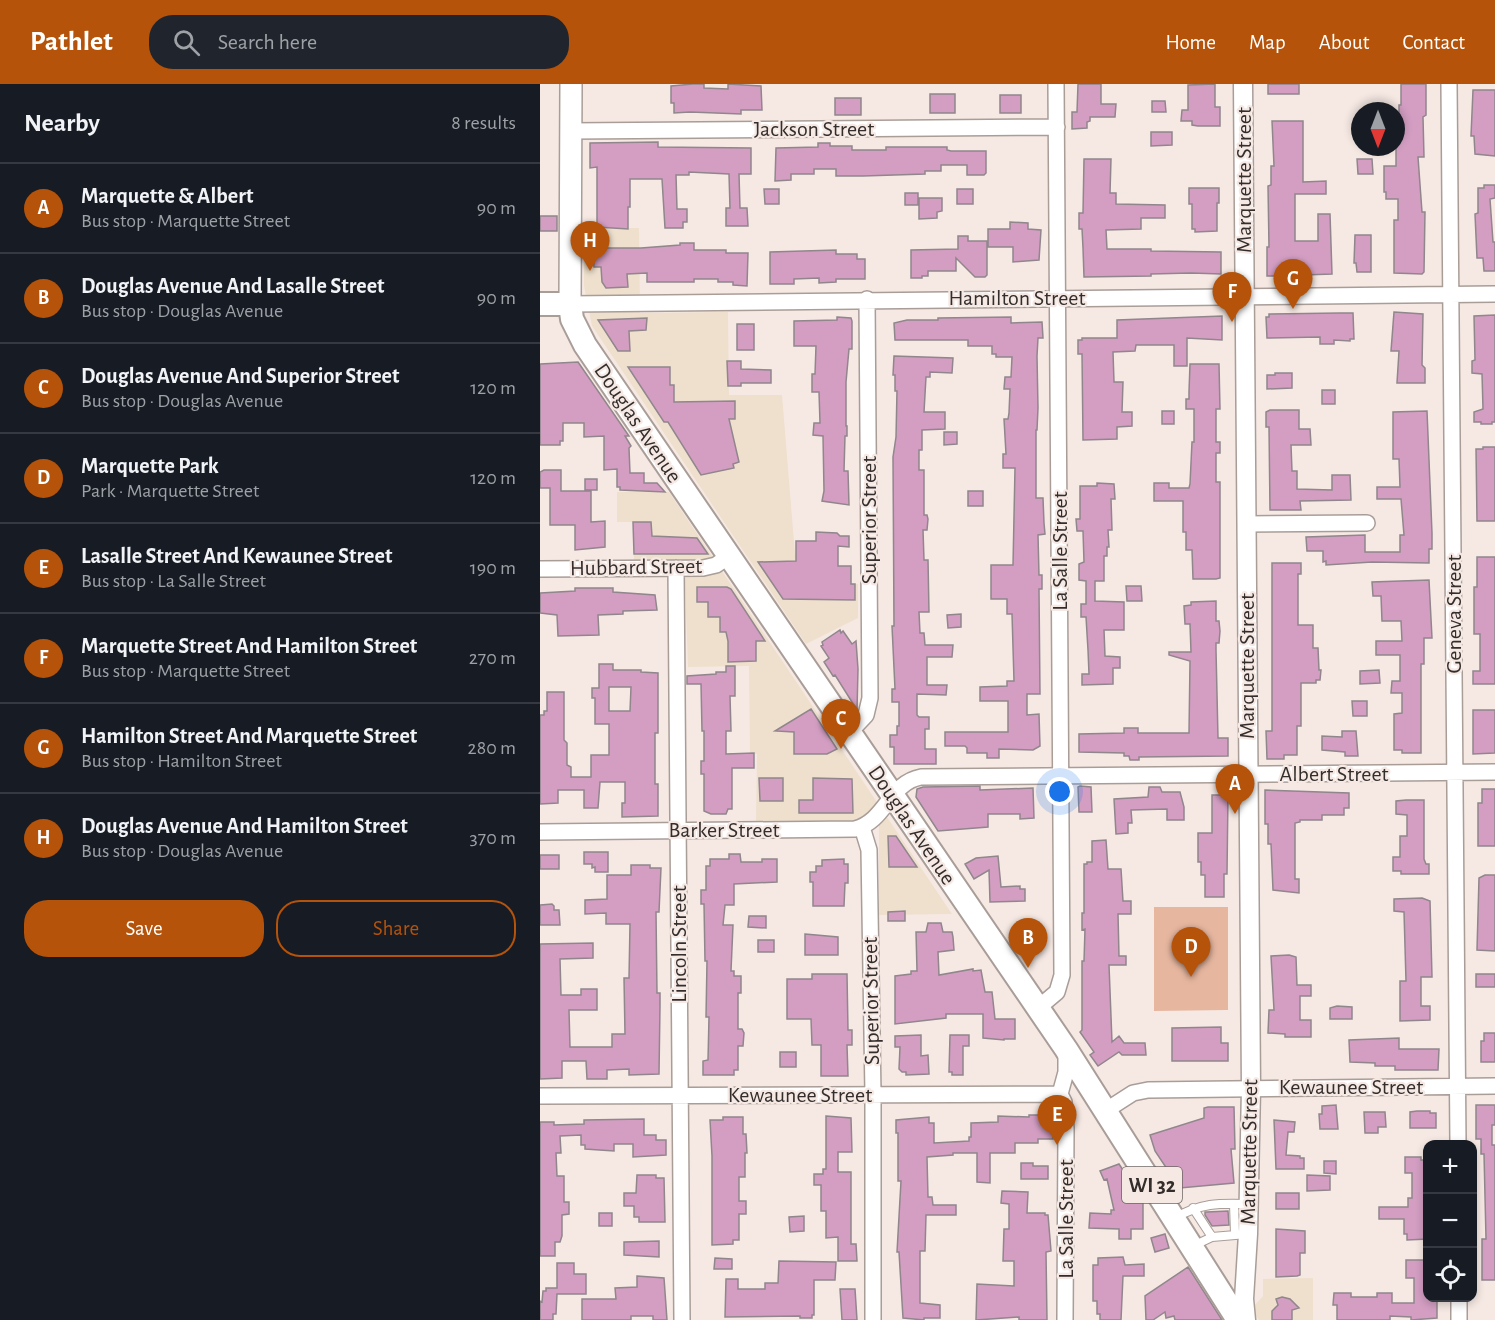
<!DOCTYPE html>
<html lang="en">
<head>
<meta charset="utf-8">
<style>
  body { margin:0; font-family:"Alegreya Sans",sans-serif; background:#20242c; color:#f1f3f6 }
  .controls { position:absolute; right:18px; bottom:18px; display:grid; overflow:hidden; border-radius:12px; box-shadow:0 3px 9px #0003 }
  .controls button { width:54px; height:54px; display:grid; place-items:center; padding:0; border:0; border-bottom:2px solid #363941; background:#171b24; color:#f1f3f6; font:30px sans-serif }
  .compass { position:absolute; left:811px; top:18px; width:54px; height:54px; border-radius:50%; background:#171b24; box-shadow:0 3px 9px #0003; rotate:180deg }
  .you { position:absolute; left:520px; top:708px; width:21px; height:21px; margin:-15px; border:4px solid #fff; border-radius:50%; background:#1a73e8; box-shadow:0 0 0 9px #1a73e833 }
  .badge { display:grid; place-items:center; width:39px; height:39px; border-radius:50%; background:#b45309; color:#fff; font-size:20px; font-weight:700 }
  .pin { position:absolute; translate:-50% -50px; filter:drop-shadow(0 2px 3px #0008) }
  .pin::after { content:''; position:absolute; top:32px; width:21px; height:18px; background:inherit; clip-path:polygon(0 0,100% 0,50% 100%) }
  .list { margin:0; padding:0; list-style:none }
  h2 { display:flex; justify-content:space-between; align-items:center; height:78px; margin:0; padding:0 24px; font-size:26px }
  h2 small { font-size:20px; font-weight:400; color:#9ea1a6 }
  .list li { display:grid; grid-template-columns:39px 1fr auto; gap:18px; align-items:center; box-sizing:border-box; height:90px; padding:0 24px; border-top:2px solid #363941 }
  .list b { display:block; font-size:22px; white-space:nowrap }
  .list p { margin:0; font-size:20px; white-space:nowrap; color:#9ea1a6 }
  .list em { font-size:20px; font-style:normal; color:#9ea1a6 }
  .actions { display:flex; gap:12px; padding:18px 24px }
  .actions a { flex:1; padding:14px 0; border:2px solid #b45309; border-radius:24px; text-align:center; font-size:21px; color:#b45309 }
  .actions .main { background:#b45309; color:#fff }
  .icon { flex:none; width:33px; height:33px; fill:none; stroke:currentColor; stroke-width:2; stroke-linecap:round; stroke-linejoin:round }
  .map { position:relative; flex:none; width:955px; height:1236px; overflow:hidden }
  header { display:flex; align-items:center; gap:36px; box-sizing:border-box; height:84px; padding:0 30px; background:#b45309; color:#fff }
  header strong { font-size:28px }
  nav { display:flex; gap:33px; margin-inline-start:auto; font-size:21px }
  .search { width:420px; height:54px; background:#20242c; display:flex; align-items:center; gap:15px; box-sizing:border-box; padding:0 21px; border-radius:24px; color:#9ea1a6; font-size:22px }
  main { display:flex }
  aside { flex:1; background:#171b24 }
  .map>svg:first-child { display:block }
  .commercial { fill:#eee0cd }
  .green { fill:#e6b69f }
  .building { fill:#d39ec2; stroke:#90868c; stroke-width:1.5; fill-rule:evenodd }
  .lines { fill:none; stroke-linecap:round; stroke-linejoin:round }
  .service-casing { stroke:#a99d98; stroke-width:10 }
  .minor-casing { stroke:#a99d98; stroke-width:18 }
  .tertiary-casing { stroke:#a99d98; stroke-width:21 }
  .secondary-casing { stroke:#a99d98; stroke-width:24 }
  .primary-casing { stroke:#a99d98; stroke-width:26 }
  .service { stroke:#fff; stroke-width:8 }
  .minor { stroke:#fff; stroke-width:15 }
  .tertiary { stroke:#fff; stroke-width:18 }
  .secondary { stroke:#fff; stroke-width:21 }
  .primary { stroke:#fff; stroke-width:22 }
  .labels { text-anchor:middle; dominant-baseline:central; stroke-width:4.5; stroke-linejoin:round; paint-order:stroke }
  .shield { fill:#f6e9e4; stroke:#6e6663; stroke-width:1.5 }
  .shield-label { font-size:21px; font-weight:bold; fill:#332e2c }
  .street-label { font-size:22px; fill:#332e2c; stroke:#f6e9e4 }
</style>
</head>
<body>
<header>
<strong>Pathlet</strong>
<div class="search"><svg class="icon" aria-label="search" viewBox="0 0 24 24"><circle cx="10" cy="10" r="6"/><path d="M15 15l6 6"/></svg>Search here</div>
<nav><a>Home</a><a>Map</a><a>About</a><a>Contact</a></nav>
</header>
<main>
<aside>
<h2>Nearby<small>8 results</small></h2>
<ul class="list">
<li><span class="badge">A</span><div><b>Marquette &amp; Albert</b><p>Bus stop · Marquette Street</p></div><em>90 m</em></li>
<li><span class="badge">B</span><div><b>Douglas Avenue And Lasalle Street</b><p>Bus stop · Douglas Avenue</p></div><em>90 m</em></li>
<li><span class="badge">C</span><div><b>Douglas Avenue And Superior Street</b><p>Bus stop · Douglas Avenue</p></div><em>120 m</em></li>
<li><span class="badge">D</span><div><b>Marquette Park</b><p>Park · Marquette Street</p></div><em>120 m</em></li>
<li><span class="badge">E</span><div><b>Lasalle Street And Kewaunee Street</b><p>Bus stop · La Salle Street</p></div><em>190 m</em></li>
<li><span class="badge">F</span><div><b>Marquette Street And Hamilton Street</b><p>Bus stop · Marquette Street</p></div><em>270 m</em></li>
<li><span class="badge">G</span><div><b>Hamilton Street And Marquette Street</b><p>Bus stop · Hamilton Street</p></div><em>280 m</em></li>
<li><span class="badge">H</span><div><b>Douglas Avenue And Hamilton Street</b><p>Bus stop · Douglas Avenue</p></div><em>370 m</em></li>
</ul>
<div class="actions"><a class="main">Save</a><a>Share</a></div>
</aside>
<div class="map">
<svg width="955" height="1236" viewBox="0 0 955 1236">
  <rect width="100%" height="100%" fill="#f6e9e4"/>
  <path class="commercial" d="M44,144H99L100,229L188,228L189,311H242L255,470H278L279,500H318V534L266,560L52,242L44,202Z
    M77,408H129L412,830L339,831V738L216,737L217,670L210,669L209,582L148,583L144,475L94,476V438H77Z
    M773,1194V1236H719L712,1226L713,1223L723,1212V1195Z"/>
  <path class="green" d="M614,823H688V926L614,927Z"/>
  <path class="building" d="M153,0H164V4L188,5V0L221,2L222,26H201V30L150,28L134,29V19H131V2Z
    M538,0H561V20H576L575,33H550V37L547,38V44L532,45V28H537Z
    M675,0V23H680V42H658L652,41V37H641L642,26H648V1Z
    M728,0H759V10H728Z
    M861,0H886V31L883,33L884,73H878L882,128H885L884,188L882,190L854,189V136H858V115H846V108H844V82H856V38H859V21H861Z
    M933,6H955V72L935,70L934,52H931Z
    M390,10H415V29H390Z
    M460,11H481V29H460Z
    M295,14H321V31H295Z
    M612,17H625L626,28H612Z
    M732,37H763V98L786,97V110H755V157H778V130H790L792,190L764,191V188H745V192H727V163H729L728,102L731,101V82H734Z
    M611,48H632V61L611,62Z
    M118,58V63L211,64V90H199L200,124H207L208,142H186V124H190L189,90L149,88V91H136L137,125H147V138H143V144H125L122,95H90V123H88V145L57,143V83L50,84V59Z
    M278,59H290V62H312V66H346V63H407V66L411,67H446V89L444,91H427V81H401V87H385V90L323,92H296V85H274V90H251V96L235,97L236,64L278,63Z
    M544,75H571L570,109H576V120L625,121V134H601V145L566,146L567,165H611V167L681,168V190L651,189L611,190V192L544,193L543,164L542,145H539V129H543Z
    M817,75H832L833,90H818Z
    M944,101H955V114L950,115L953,158H955V187H944L943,174H937L935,130L938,129V104H944Z
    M649,104H679V119H677V147L655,148V145H652V120H649Z
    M224,105H239V120H225Z
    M417,105H433V120H417Z
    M365,109H378V121H365Z
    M379,114H402V127L397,128V134L379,135Z
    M0,132H17V147H0Z
    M470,138L488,139V145L501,146L499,176L473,178V163H448V145H470Z
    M815,151H831V188H817L816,179H814Z
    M418,152H428V157H447V191L445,193H435L416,174V187H388V192H382V194H371V166L418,165Z
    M140,159H154V166H186V169H208L207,202L193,201V198H178V195H154V198H107V189L87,190L88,203L66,204L62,198L61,183H54L53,164H101L140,161Z
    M296,166V170H317V175H325V195H296V198L279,199V194L254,195V200H230V168Z
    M854,228L883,230L882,281L885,284V299H857L859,267H851Z
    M800,229H813L814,255H810V257L794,256V260H780V253L727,254L726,233H729V230Z
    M955,231V338H952V340H941V338H934V328L943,325L942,290L932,289V277L935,276L934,232Z
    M682,232V256L647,254V282H634V261H596L595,267L573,268L574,298H583L582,328H592V342L577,343V355L543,356L542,270H538V256H542V254H577V236Z
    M297,233L311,234L312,237V265H309L306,298V342H307V352H305L304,387H308L309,421L282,417L284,407L283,352L273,351L274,339H280L279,308H272V290H275L276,262H254V237L297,236Z
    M471,233V239L502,238L503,254H498L497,272L498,324L497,346H496V414H503L504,439L505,450L498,451L499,491H502V505H499L500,610H487V631L499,630L500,662L493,666L459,665V674H447V669H427V664L425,662H405V648H468V617H440V603L467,602V597H474L472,530H467V515H451V481H473L475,384H463V370H466L464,335H468L469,329L470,305H464L465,293H471L472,273H456V270H452V262H428V256H355L354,239L367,236H398V234Z
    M107,234L106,246L89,247L90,267H78L58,236Z
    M197,240H214V266H197Z
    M354,272L413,274L412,289L390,288V293H386L384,328H405V345L382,346V366H379V386H384V431H387L388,435L387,446H383L384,476H388L389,528H379L380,549H384L385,561H413L412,573H387V601H407L406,611L377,610V631L379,633H389V645H385V665H396V680H354V663H350V651H357V642H359V618H352V605H355L352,542H354L353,373L356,353L357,307H355V291H353Z
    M187,277H201V285L231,286V299H201V302H188Z
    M38,278L89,352H85L91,362L89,364L90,389H104V399H117L125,408L80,406V403H77V385L64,386V352L44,353V339H23V357H20V361H0V280Z
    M650,280H679L680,325H676V358H680V369H676V398H680V494L676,495H653L652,466H646V448H643V417H614V399H629V404H649L650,400L652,358H654V325H646V315H649V308Z
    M88,283H130V301H134V318L195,317V335H189L199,378L193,380L194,384L161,391L128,338H124Z
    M735,289H752V304L727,305V291H735Z
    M782,306H795V320H782Z
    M730,326H759V345H770L771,361H751L752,387H757V405L792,406V391H810L811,416L760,417L761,426H730L729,343H726V328Z
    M622,327H634V340H622Z
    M887,327L892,449V465H889V479L832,478L786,481V477L783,478V467H767L766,453L825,451V468H860V451H864L861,415H837V403H860L859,375H853V328Z
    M404,348H417V360L404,361Z
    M943,363H955V437H937L936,365H943Z
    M4,386H21V407H51V438L65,437V463L35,466V441H10V404H0V388Z
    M45,395H57V406H45Z
    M557,399L574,400L575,415H571L572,446H568L569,463H567V472H564V497H555V517L584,518V546H564L565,572L580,573V584H573V600L542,601V590H549L548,566L546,533H541V520H546V497L539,496V480L544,478L543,447H537L536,435H540V402H557Z
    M428,407H443V422H428Z
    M93,438H111L112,452L157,454L168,470H94Z
    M276,448L297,449L300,452H309V463L298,462V482H311V500H315V516L243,515L218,478L256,477V457H276Z
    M937,473H955V600H933V587H940V550H934V503H937Z
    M732,479H761V490H758V541H773V564H778L779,586H781L780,596H776V599H761V642H757V671H744V675H727L726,647H732Z
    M889,496L892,554H884V580H881V669H862V666H854V630L862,629V609H851L852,597H860V571H836V557H862L861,537H842L841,512H833L832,498Z
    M586,502H601L602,517H587Z
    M157,503H187L191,505L225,557H216V577L188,578V557L186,548H180V533H168V518H157Z
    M35,504H73V508L115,511L117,526L83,527V530L58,531L59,551L18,552L17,531L0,529V509L35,507Z
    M676,517V537H679L680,547L679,559H676V566L678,654H688V672L599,673V676H590L589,672H584V669L539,668V650L584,649V644H598V649H649L650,577L629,571V568H651L650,540H645L644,522L651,521V518Z
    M421,530V543L408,544L407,531Z
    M300,546L301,549L303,547L312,560L316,557L318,585L317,626L295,591L293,592L284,578L289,574L281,562L283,561L282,558Z
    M59,580H73V586H101V588L118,589V649H115V700H118V732L82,733V719H85V698H60L58,724H44V706H18V719L0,720V631H4V627H7V608H24V656L27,659V681L31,683V693H51V671H69V640H55V614H52V604H59ZM69,603H91L90,627H69Z
    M186,582H195V612H190L191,647H186V670L214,669V684H192V725H188L186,730H171L164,727V690H161V677H164V647H162L161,600H147V592L176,590V588H186Z
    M839,586L840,599L820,600V587Z
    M812,617H827V632H813Z
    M271,625L297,665L287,670H254V648L235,647Z
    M933,626H955V669L933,670Z
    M802,647H816L818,672H805V668L782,666V652L802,653Z
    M219,694H243V717H220Z
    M273,694L312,695L313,729H259V716H273Z
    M440,702V706L493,704L494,734L480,735V730H448V743L398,747L376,713L377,705L383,703Z
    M540,702L551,703L552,728H539L538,703Z
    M609,703H620L622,708H640L644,723V736H627V725L591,726L592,739H588V749L576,750L574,715L608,713Z
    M942,705H955V762H938V719H942Z
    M725,706L809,709V724H804V731H782V736H760V738L755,739V795H759V809L733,806L731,760H728V740H725Z
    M672,711H688L687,790H684V813H665V791H661V778H658V749H672Z
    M866,716H884V775L886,780H889V790H861V787H853V773H860V752H867V731L856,730V717Z
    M348,752H356L377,783H349Z
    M566,756L568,785H581L583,817H591V830H578L579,872H586V881H569L572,958L579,952L584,959H605L606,971H582L579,968L558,982L550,971L554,968L540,948L542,946V877H544L545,845L542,846V829H544V780H547V778H552V757Z
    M44,768H68V788H55V783L52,784V780H44Z
    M189,770H200L201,778H222V775H237V798L194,800V821H185L183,841H193L191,887H194V892H201V909H198V945H202L204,949L203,962H198V986H194V991H163V977L168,976L169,933H166L167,877H165L164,820H161V806H166V782H170V775H189Z
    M0,771H19V785H0Z
    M458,772L461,803L480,802V805H485V817L450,818L449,786L434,795L425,780L436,774Z
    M304,775V780H308V799H305L304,822H273V798H270V788H276V782H282V776Z
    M91,781H110V784H121L119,828H116L117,909H120V922L119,990L89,991V985L67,986V995H47L46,977H22V994L0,995V860L53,859V874L20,875L21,911H41V905H57V926H29L30,963H72V950H85L84,894H89L90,840H66V829L45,830V816L67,815V791H91Z
    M955,791V867L937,866L939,794L945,791Z
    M882,814L890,817L892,893H881V922H890V936L860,937V897H866L864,828L854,827V815Z
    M12,820L14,822V826H19L20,841H0V821Z
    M365,827V837H348V828Z
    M209,832H226V844L208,843Z
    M388,839H401L403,848H412L413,853L414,866L398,868L399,891L433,885V887L441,886L445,908H452L455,935H475V955H464V956L443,954V930H406V934L355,940V892L371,890V887H377L376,848H386Z
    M500,840L504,855L477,862L473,847Z
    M265,850L298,853V871H265Z
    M218,856H234V868H218Z
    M749,871L756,873L757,901H771V912H760V936H771V953H745V950L728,949L729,926H734L731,872Z
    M272,890H307L308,946H312V961H307L308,992H281V961H272L271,935H247V895H272Z
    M936,890H955V903H936Z
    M797,922L812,923V935H790V924Z
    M681,943V959H688V977H632V944Z
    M944,949H955V978H941V957H944Z
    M381,951V972L388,971L389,990L366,991V988H362L359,985L360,963H355V952Z
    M410,951H429V962H423V991H412V988H409Z
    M859,954V965H899L898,986H855V982H835V979L810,978L809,956Z
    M240,968H256V983H240Z
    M796,1021L798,1045H780L779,1030H782V1022Z
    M936,1021H955V1041H952V1061H955V1196H942V1155H946L944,1070H941V1055H936Z
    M668,1023H694L695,1065H691L694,1099L640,1104L639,1086L631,1091L615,1067L610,1051L664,1034V1024Z
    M877,1027H890V1029H896V1044H870V1028Z
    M824,1028H845L846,1043H838V1049H825Z
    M489,1031H513V1055H498V1059H475V1069H450V1099L437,1098V1069H413V1071L387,1073L388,1113H392L393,1121H416V1131H386L385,1167H380V1219L400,1221V1234H384V1236L363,1234L359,1168H357L361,1097H358V1049H356V1036L389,1033V1039H394V1059L429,1057V1053H431V1039L458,1038V1032L489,1033Z
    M286,1032L311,1034L312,1068H298V1088H311V1160H316L317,1177H298V1153L286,1154V1127H281V1101H274V1090H283V1085H286Z
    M183,1033H203V1050H206L207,1069H205V1093H199V1117H206V1130H199V1156H193V1160L172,1161V1072L170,1036H183Z
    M104,1035V1051H116V1056H126V1071L93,1073V1060H74V1067L45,1065V1061H41V1051L20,1052L21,1069H16L17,1092H24V1118H29V1130L22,1131V1152L20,1158H15V1172H0V1038H14V1041L44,1040V1036Z
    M734,1036L755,1038L754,1048H748L746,1071L760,1072V1074H764V1085H736Z
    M865,1073H881V1076H888V1155L867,1156V1150H864V1135H839V1123H868V1114H872V1089H865Z
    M784,1077H796V1090L784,1089Z
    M481,1079H493V1082H508V1095H481Z
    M579,1080L603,1116V1145H591V1155H579V1145L549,1144L550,1129L571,1130V1126H574L567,1095L564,1096L560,1087Z
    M97,1091H116V1094H124L125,1138H99V1133H94V1122H84V1109H96Z
    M767,1091L790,1092V1106L767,1107Z
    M462,1107L488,1108L487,1129H505V1131H508L511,1167L506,1168L507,1236H479V1233L436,1236L437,1200L474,1202V1177H463L464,1145H469V1120L461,1119Z
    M736,1109H759V1125H736Z
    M688,1127L689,1141L672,1142L665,1131V1128H667Z
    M59,1129H72V1142H59Z
    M264,1132V1147L250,1148L249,1133Z
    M736,1145L765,1147V1169H760V1191L757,1192L736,1193Z
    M625,1150L629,1164L615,1168L611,1154Z
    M119,1157V1173L84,1171V1158Z
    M583,1173L585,1181L604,1180V1192H583L581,1236H560V1230H557V1217H553V1181H558V1174Z
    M175,1174L192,1175V1185H174Z
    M866,1176H884V1180H888V1214H897V1234L871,1236V1233L850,1232V1236H797V1221H793L794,1209H811V1213H837V1209H852V1219H874V1194H866Z
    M239,1177L296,1178L295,1196H274V1231H272V1234H260V1232L185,1233L186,1195H198V1205H225V1199H238Z
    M17,1179H34V1190H46V1210H17L16,1230H13V1236H0V1217L2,1218L3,1207H6V1204H17Z
    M648,1183L682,1236H635L634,1232L626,1234L625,1228L613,1236H606L605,1212Z
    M97,1192L124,1194L127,1236H113V1232H91V1236H42V1215H76L75,1204L97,1203Z
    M300,1205H315L317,1236H302Z
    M742,1213L750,1215L759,1224L752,1226V1236H732V1227L738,1221L736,1215Z"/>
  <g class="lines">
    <g class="service-casing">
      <path id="service" d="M694,1120L695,1150
        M653,1124L672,1153
        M635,1134C660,1119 679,1119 707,1120
        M653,1162L672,1153L707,1150"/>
    </g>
    <g class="minor-casing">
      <path id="minor" d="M909,0L918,1060
        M31,47L517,43
        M30,220L955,210
        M706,440L827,439
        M136,484L142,1236
        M0,485L163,484L176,481L189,472
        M309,649L326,631L330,614L327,215
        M322,743L329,766L333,1010V1236
        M0,748L315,745C346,737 349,699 381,693L955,688
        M498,924L517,908L522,891L516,0
        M0,1012L520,1010
        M565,1027L593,1009L608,1006L955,1002
        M919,1214V1236
        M525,1236L526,1044L524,1018L520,1010L526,988V965"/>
    </g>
    <g class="tertiary-casing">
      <path id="tertiary" d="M703,0L711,1004L708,1150L704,1215L706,1236"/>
    </g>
    <g class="secondary-casing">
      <path id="secondary" d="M30,220L31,0"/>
    </g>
    <g class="primary-casing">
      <path id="primary" d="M0,220H30L32,235L45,261L526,965L698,1236"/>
    </g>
    <use href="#service" class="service"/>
    <use href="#minor" class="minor"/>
    <use href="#tertiary" class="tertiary"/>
    <use href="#secondary" class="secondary"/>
    <use href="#primary" class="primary"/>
  </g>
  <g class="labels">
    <rect class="shield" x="582" y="1083" width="60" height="36" rx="4.5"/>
    <g class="shield-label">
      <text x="612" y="1101">WI 32</text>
    </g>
    <g class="street-label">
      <text x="274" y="45">Jackson Street</text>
      <text transform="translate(704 96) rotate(-90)">Marquette Street</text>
      <text x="477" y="214">Hamilton Street</text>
      <text transform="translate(98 339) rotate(56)">Douglas Avenue</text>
      <text transform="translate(329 436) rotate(-90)">Superior Street</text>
      <text transform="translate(520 467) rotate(-90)">La Salle Street</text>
      <text transform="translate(96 483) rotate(-1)">Hubbard Street</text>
      <text transform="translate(914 530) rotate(-90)">Geneva Street</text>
      <text transform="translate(707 582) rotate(-90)">Marquette Street</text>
      <text x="794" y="690">Albert Street</text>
      <text transform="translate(372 741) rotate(56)">Douglas Avenue</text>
      <text x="184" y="746">Barker Street</text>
      <text transform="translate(139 860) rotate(-90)">Lincoln Street</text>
      <text transform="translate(331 917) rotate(-91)">Superior Street</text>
      <text x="811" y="1003">Kewaunee Street</text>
      <text x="260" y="1011">Kewaunee Street</text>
      <text transform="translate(709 1068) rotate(-89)">Marquette Street</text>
      <text transform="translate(526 1135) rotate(-90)">La Salle Street</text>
    </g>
  </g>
</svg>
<div class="controls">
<button>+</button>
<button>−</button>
<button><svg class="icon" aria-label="locate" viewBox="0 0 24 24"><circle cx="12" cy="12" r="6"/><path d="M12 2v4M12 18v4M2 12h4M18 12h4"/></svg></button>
</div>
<svg class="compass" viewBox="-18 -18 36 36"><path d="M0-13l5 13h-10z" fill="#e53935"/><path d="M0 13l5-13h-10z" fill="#9ea1a6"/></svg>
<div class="you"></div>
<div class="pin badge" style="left:695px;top:730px">A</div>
<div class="pin badge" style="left:488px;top:884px">B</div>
<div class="pin badge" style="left:301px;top:665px">C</div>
<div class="pin badge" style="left:651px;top:893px">D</div>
<div class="pin badge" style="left:517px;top:1061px">E</div>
<div class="pin badge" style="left:692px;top:238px">F</div>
<div class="pin badge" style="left:753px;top:225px">G</div>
<div class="pin badge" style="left:50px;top:187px">H</div>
</div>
</main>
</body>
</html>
